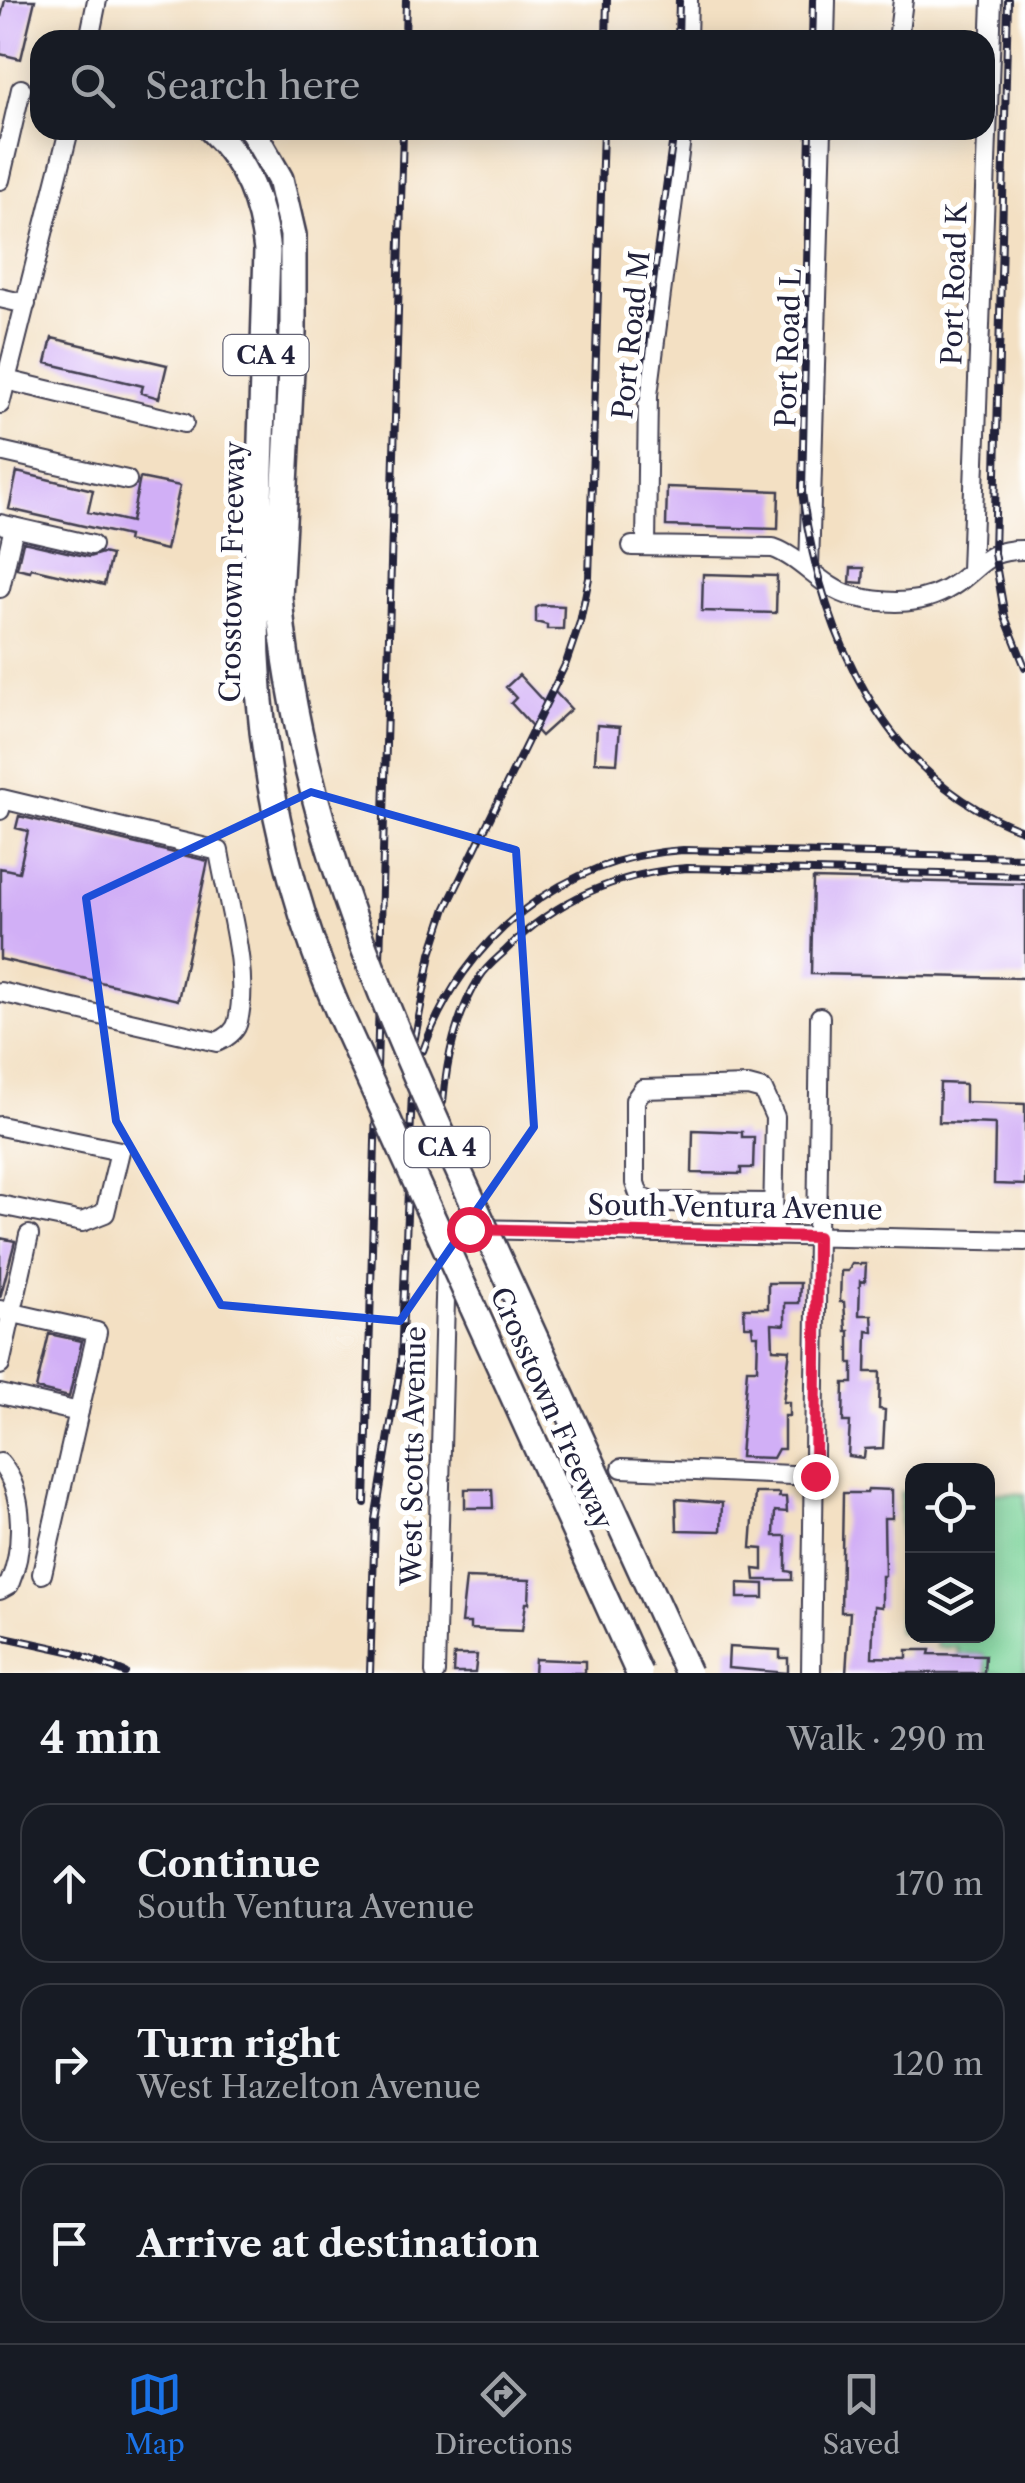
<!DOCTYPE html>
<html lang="en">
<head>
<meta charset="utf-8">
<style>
  body { margin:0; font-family:"Libre Caslon Text",serif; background:#20242c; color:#f1f3f6 }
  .controls { position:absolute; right:30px; bottom:30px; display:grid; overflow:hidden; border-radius:20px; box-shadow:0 5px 25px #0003 }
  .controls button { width:90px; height:90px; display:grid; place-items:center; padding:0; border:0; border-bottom:2px solid #363941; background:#171b24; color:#f1f3f6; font:50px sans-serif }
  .stop { position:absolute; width:30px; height:30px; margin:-22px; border:8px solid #e11d48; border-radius:50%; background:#fff }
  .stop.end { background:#e11d48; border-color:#fff; box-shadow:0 2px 10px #0008 }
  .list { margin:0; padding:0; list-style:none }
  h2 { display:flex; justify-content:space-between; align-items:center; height:130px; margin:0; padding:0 40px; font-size:42px }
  h2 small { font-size:32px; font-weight:400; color:#9ea1a6 }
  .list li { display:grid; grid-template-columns:65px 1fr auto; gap:30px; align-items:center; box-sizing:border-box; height:160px; margin:0 20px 20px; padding:0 20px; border:2px solid #363941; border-radius:30px }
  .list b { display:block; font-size:38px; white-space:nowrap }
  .list p { margin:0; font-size:32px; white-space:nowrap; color:#9ea1a6 }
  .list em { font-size:32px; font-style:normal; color:#9ea1a6 }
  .icon { flex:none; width:55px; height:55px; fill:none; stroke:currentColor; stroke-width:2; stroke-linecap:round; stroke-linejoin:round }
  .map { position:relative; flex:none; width:1025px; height:1673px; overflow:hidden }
  .search { position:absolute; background:#171b24; box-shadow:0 5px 25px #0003; left:30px; right:30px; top:30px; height:110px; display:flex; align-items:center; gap:25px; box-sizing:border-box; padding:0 35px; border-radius:30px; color:#9ea1a6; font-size:38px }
  .sheet { height:670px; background:#171b24 }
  nav { display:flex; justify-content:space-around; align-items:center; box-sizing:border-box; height:140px; border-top:2px solid #363941; background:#171b24; font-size:28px; color:#9ea1a6 }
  nav a { display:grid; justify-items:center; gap:5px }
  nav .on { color:#1a73e8 }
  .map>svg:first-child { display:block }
  .green { fill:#7ad399; stroke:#4e7a6a; stroke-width:2.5 }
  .building { fill:#d1aff6 }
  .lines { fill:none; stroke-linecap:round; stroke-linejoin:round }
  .minor-casing { stroke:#413e4f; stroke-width:22 }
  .highway-casing { stroke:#413e4f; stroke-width:30 }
  .minor { stroke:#fff; stroke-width:18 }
  .highway { stroke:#fff; stroke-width:25 }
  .rail-casing { stroke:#22223b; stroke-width:8 }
  .rail { stroke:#fff; stroke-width:4; stroke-dasharray:11; stroke-linecap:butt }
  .highway-bridge-casing { stroke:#413e4f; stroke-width:30; stroke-linecap:butt }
  .highway-bridge { stroke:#fff; stroke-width:25 }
  .route { stroke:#e11d48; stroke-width:12 }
  .marked { fill:none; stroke:#1d4ed8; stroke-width:8; stroke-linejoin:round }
  .labels { text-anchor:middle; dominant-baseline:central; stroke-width:10; stroke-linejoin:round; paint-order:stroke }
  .shield { fill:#fff; stroke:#646476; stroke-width:2.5 }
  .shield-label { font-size:25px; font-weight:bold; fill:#22223b }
  .street-label { font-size:28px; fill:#22223b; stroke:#fff }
</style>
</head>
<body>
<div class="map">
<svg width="1025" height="1673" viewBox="0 0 1025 1673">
  <rect width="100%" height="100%" fill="#fff"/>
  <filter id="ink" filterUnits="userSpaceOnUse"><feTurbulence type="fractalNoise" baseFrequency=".01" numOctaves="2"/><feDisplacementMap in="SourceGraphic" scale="20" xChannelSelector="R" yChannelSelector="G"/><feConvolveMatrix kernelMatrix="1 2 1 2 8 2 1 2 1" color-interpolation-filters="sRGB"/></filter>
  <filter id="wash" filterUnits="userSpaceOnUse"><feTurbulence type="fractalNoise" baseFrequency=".0048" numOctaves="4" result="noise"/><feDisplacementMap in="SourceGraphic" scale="40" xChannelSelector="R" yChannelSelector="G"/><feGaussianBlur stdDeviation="2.25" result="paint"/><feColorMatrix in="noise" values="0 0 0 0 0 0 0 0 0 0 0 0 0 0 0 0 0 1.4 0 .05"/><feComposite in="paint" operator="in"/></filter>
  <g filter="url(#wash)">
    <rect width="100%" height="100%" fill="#f3e0c3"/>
    <path class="green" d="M901,1492H912V1632H898Z
      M988,1493L1025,1494V1673H987L984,1655L958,1654V1648L937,1647V1636H988Z"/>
    <g id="blocks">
      <path class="building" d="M5,0H35L21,59L0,54V21Z
        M52,338L167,365L159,398L141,393L143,386L46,363Z
        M17,472L93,490L88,512L131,522L140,478L180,486L166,550L127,541L128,536L9,509Z
        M667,487L779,491L778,529L666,526Z
        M23,542L89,557L102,553L111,555L104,585L31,568L30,571L17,568Z
        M851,568H864L863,583L850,582Z
        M703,574L777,576L776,613L702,611Z
        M541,605L564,606L563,629H547V625L536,622V608Z
        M519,675L544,702L555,692L571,709L541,736L511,703L516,698L506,687Z
        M597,725L620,727L617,763L595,762Z
        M19,816L208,861L178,1000L0,959V868L19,872L28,831L16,828Z
        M813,879L1025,884V978L811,974Z
        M940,1083L965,1084V1102L1025,1104V1185L994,1184L995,1124L939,1122Z
        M693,1130L742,1132V1137H754L753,1168H741V1174L692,1173Z
        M0,1238L15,1241L0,1298Z
        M852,1264H866L865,1282L860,1281L859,1315H872L873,1332L867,1331L866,1372H880L879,1409L885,1410L883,1448L865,1449L864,1458L848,1456L850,1422H843L844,1383H853V1363H849V1331H846L844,1302H840L841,1271H848Z
        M768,1283H800L799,1303H785V1325L772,1324L773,1349L790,1350L783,1402H789V1416H784V1449H778L773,1458L740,1457L747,1369H757L758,1335H753L752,1326H745L744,1308H768Z
        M49,1334L82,1341L69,1397L36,1389Z
        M465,1489H492L493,1508H465Z
        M868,1489L892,1490V1518H884L885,1576H882V1607L874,1606L872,1657L907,1658V1650H930L929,1654L985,1655L984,1673H846L850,1612H841L843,1493H867Z
        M755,1493H779V1497H786L787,1512L775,1511L774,1536H786V1571L792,1572V1580H755L754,1569L763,1570V1549L751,1548Z
        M676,1499L722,1503L721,1531L677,1530Z
        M466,1578L530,1580L529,1603H526L522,1631L470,1629V1623H461Z
        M738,1583L764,1584V1598H738Z
        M729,1647L780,1650V1658H788V1673L728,1668Z
        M454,1655H477L475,1673H453Z
        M535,1659L585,1661V1673H534Z"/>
    </g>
  </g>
  <g filter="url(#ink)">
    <use href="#blocks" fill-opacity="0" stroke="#413e4f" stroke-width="2.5"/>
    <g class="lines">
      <g class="minor-casing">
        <path id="minor" d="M89,40L97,0
          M687,40L688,0
          M825,40L826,0
          M898,40L903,0
          M0,180L21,89
          M0,298L26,304
          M6,380L184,423
          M0,404L69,130
          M0,451L127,480
          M0,524L92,545
          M632,546L773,548C802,558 823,589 852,596C889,605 925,606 957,583C984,563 988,549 1025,550
          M646,546L648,395L682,130
          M809,568L822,130
          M971,570L992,0
          M0,588L14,527
          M0,810L2,799L219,851C227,901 250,972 238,1021C236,1032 226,1038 217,1042L0,992
          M0,1126L120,1151L105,1213L82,1222L0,1205
          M772,1236L773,1222L775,1117L763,1090L748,1086L643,1089L635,1100V1183L640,1197L653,1202L773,1203
          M0,1310L97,1332L42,1574
          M0,1365L29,1235
          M0,1394L79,1412
          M0,1463C26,1492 24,1550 9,1585L0,1590
          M622,1468L815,1476
          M435,1673L446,1262C447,1244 449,1231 469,1229L1025,1241
          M811,1673L820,1017"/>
      </g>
      <g class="highway-casing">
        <path id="highway" d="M212,130C247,164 262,204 267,251L256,596
          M252,130L280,179L293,235V333L279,597"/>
      </g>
      <use href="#minor" class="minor"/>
      <use href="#highway" class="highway"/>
      <g class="rail-casing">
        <path id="rail" d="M1008,0L994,553L1005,617L1025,667
          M405,40L406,0
          M606,40L607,0
          M678,40L679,0
          M812,40L813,0
          M810,130L802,492C820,631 883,781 1025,831
          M637,398L674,130
          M423,1051C463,938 563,857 683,850L1025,857
          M443,1102C447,1057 456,1015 480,977C487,966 498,958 507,949C556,900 618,873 687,868L1025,876
          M365,1503L403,130
          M0,1636L73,1652L125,1673
          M370,1673L375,1520L401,1362L414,1043L431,954L446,908L566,663L580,622L589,578L603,130"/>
      </g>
      <use href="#rail" class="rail"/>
      <g class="highway-bridge-casing">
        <path id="highway-bridge" d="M256,596C254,741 281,877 338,1010L639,1673
          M279,597C298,824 393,1028 487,1233C554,1380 621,1526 688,1673"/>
      </g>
      <use href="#highway-bridge" class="highway-bridge"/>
    </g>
  </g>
  <g class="lines" filter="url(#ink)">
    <path class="route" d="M469,1229L817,1237L815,1476"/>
  </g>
  <path class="marked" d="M311,792L516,850L534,1127L400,1321L221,1305L116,1121L86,898Z"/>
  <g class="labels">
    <g class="shield">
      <rect x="223.5" y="335" width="85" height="40" rx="8"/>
      <rect x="404.5" y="1127" width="85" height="40" rx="8"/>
    </g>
    <g class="shield-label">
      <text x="266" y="355">CA 4</text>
      <text x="447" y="1147">CA 4</text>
    </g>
    <g class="street-label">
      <text transform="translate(954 284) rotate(-88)">Port Road K</text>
      <text transform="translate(631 335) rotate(-84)">Port Road M</text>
      <text transform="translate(788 348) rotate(-88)">Port Road L</text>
      <text transform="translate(232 572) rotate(-89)">Crosstown Freeway</text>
      <text transform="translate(735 1207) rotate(1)">South Ventura Avenue</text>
      <text transform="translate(552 1408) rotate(66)">Crosstown Freeway</text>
      <text transform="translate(413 1456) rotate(-89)">West Scotts Avenue</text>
    </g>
  </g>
</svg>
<div class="controls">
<button><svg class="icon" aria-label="locate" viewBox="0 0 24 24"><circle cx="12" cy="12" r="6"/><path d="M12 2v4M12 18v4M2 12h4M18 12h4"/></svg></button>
<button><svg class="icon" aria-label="layers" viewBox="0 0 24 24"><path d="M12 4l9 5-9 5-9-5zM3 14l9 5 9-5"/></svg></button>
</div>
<div class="stop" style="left:469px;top:1229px"></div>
<div class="stop end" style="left:815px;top:1476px"></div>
<div class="search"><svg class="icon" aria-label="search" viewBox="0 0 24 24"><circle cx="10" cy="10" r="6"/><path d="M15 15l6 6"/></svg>Search here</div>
</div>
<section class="sheet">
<h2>4 min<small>Walk · 290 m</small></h2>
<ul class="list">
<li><svg class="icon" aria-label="ahead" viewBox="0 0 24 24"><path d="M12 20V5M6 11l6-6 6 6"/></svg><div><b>Continue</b><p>South Ventura Avenue</p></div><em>170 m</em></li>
<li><svg class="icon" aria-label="right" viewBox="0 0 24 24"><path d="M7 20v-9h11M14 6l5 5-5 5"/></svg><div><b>Turn right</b><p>West Hazelton Avenue</p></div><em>120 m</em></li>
<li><svg class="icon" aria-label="arrive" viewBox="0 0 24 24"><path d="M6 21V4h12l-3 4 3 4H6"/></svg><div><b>Arrive at destination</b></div></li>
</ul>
</section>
<nav>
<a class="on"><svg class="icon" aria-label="map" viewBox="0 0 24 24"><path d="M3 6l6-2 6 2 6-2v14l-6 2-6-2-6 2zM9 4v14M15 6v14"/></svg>Map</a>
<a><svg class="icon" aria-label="directions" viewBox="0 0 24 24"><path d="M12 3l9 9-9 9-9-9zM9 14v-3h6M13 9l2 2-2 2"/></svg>Directions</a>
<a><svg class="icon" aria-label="saved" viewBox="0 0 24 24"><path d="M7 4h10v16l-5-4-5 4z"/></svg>Saved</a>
</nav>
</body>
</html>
